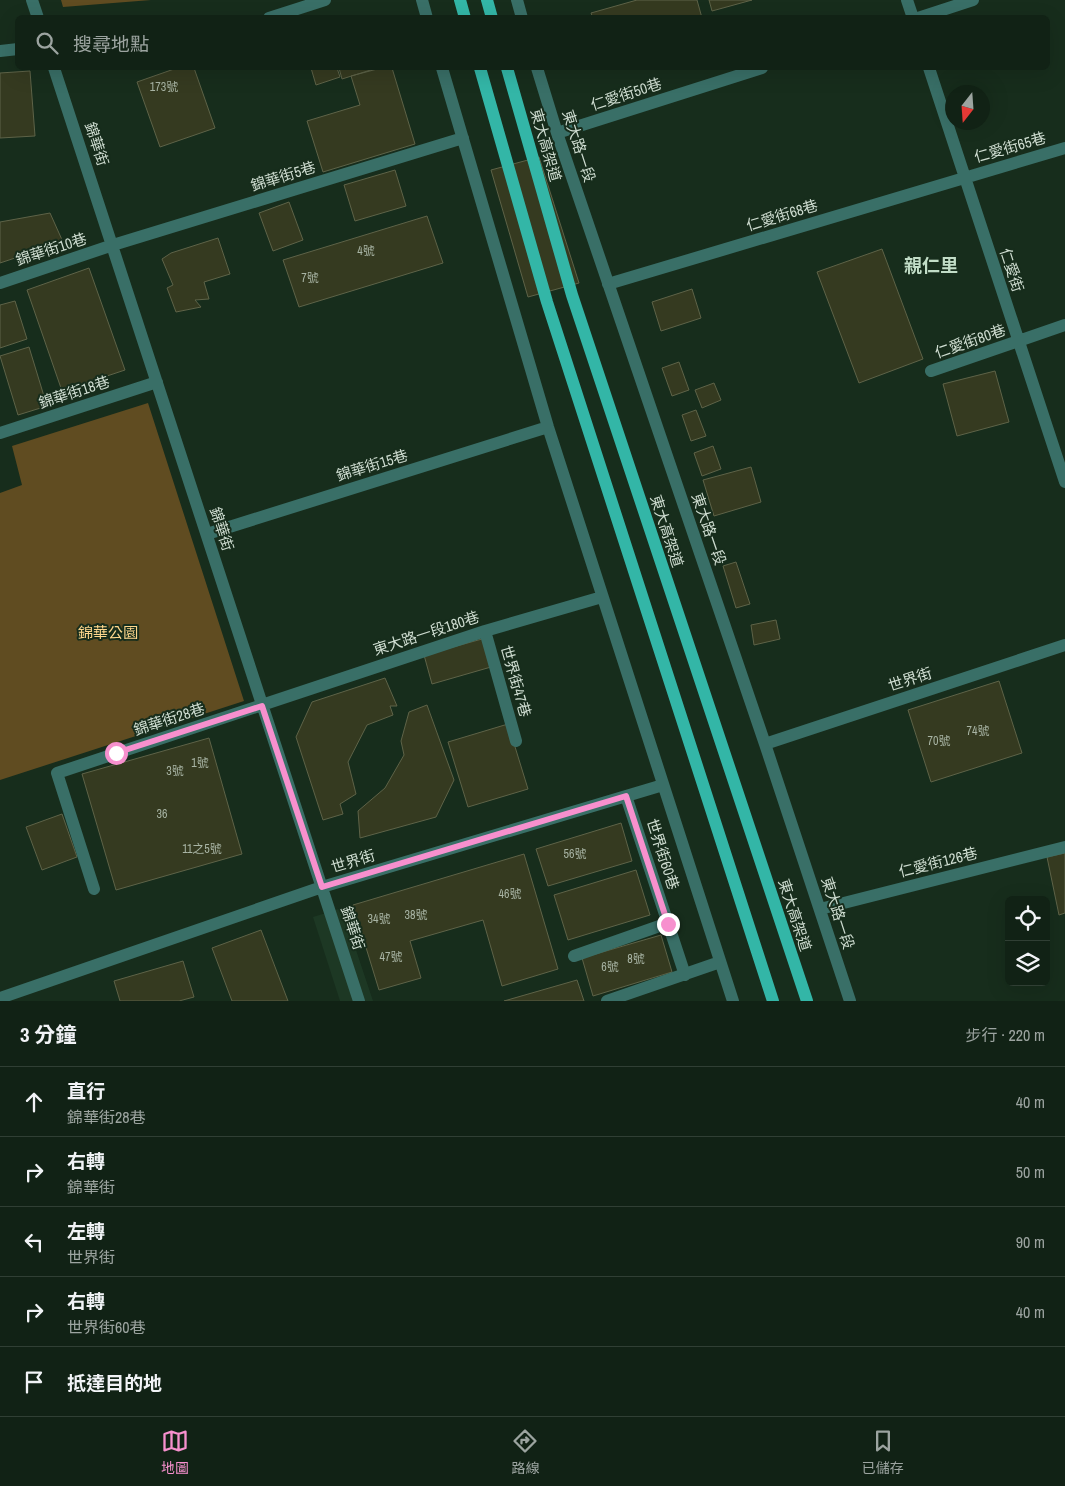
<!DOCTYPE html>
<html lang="zh-TW">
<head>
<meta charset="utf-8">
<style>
  body { margin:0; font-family:"Archivo Narrow","Noto Sans TC",sans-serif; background:#1a2a1e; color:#f1f3f6 }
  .controls { position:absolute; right:15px; bottom:15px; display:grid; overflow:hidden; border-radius:8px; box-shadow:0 5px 20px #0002 }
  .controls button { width:45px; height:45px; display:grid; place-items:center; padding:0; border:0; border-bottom:1px solid #303f34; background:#112215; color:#f1f3f6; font:25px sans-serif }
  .compass { position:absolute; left:945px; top:85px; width:45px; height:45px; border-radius:50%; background:#112215; box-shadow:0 5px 20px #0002; rotate:197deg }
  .stop { position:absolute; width:15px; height:15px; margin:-11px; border:4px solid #f790ce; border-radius:50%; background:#fff }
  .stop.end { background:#f790ce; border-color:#fff; box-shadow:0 1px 5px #0008 }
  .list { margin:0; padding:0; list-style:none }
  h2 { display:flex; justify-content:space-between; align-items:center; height:65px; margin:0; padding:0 20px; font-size:21px }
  h2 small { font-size:16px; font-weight:400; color:#9ca4a0 }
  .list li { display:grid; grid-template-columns:32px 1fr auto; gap:15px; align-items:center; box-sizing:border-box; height:70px; padding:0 20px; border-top:1px solid #303f34 }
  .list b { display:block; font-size:19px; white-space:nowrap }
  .list p { margin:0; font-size:16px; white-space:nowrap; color:#9ca4a0 }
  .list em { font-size:16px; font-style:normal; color:#9ca4a0 }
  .icon { flex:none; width:28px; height:28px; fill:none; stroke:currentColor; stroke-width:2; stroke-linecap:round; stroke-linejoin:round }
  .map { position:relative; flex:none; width:1065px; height:1001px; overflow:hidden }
  .search { position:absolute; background:#112215; box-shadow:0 5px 20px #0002; left:15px; right:15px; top:15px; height:55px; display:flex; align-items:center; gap:12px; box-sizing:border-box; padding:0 18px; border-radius:8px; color:#9ca4a0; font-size:19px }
  .sheet { height:415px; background:#112215 }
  nav { display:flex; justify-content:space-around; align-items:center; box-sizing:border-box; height:70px; border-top:1px solid #303f34; background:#112215; font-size:14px; color:#9ca4a0 }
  nav a { display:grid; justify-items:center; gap:2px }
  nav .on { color:#f790ce }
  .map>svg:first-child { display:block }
  .built { fill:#1d3824 }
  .green { fill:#604c21 }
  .building { fill:#353a20; stroke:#5e6348 }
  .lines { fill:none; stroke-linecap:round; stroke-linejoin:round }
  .minor { stroke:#396f67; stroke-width:12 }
  .major { stroke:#33b6a7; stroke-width:12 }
  .route { stroke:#f790ce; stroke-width:6 }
  .labels { text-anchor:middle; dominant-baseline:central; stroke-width:4; stroke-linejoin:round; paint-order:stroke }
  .number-label { font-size:12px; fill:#a8b4a4 }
  .street-label { font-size:15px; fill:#cedcd0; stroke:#172d1c }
  .park-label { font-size:15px; fill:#fdd78d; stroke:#172d1c }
  .quarter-label { font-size:18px; font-weight:bold; fill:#c2ddc7; stroke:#172d1c }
</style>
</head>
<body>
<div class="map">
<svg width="1065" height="1001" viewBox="0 0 1065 1001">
  <rect width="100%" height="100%" fill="#172d1c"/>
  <path class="built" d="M342,908L373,1001H340L313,917Z"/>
  <path class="green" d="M61,0H151L63,7Z
    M148,403L244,701L0,780V493L22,485L12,446Z"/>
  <path class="building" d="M637,0H697L702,18H593L591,13Z
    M709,0H752L712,11Z
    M177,68H194L215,128L160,147L137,82Z
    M311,68H337L340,77L316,85Z
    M339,68H377L342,79Z
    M381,68H392L415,144L323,172L307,121L360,105L351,76Z
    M30,71L35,136L0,138V73Z
    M539,157L579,283L528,297L491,170Z
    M395,170L406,206L355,221L344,185Z
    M289,202L303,240L273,251L259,213Z
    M50,213L63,242L0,263V222Z
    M427,216L443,263L299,307L283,260Z
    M218,238L230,274L204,282L209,299L195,300L201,307L176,312L167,288L173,285L162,259L171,253Z
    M882,249L923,359L859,383L817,272Z
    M89,268L125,370L62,391L27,290Z
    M692,289L701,318L661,331L652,302Z
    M15,301L27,339L0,348V305Z
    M29,347L47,406L18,415L0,356Z
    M679,362L689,390L672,396L662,368Z
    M995,371L1009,422L957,436L943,384Z
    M714,383L721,400L702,408L695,390Z
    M696,410L706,436L691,441L682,415Z
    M713,446L721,469L702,476L694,453Z
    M751,467L761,502L714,516L703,480Z
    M736,562L750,604L736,608L723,566Z
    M776,620L780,639L754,645L751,625Z
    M482,639L491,667L432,684L424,655Z
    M385,678L397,706H390L393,715L367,725L348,762L356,794L340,804L343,814L323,820L296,737L312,702Z
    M999,681L1022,753L931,782L908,710Z
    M427,705L454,780L436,817L360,838L358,811L385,788L404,755L401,741L409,712Z
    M508,724L528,789L468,807L448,742Z
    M209,738L242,854L116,890L82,774Z
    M62,814L77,857L42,870L26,827Z
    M621,823L632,861L548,886L536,849Z
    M1065,853V913L1059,915L1047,857Z
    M524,854L558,969L502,986L483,920L410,941L421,978L379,990L353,905Z
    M636,870L650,915L568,940L554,895Z
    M261,930L288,1001H232L212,948Z
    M661,935L672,972L593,996L582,958Z
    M183,961L194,997L179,1001H120L114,981Z
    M577,980L584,1001H504Z"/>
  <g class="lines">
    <path class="minor" d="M32,0L38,18
      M422,0L427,18
      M517,0L522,18
      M907,0L913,18
      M269,18L325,0
      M918,18L973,0
      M0,51L18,49
      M54,68L359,1001
      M442,68L548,427L733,1001
      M537,68L557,133L765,744L850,1001
      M929,68L1065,482
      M557,133L762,68
      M0,283L113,245L463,138
      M608,284L1065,148
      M931,371L1065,325
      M0,433L157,382
      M207,534L548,427
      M485,631L516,741
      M765,744L1065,645
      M626,796L685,975
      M94,889L57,773L485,631L602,597
      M820,909L1065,847
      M574,956L668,923
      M0,998L322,887L663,785
      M607,1001L720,962"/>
    <path class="major" d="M460,0L465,18
      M487,0L492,18
      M480,68L547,302L773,1001
      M507,68L572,295L807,1001"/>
  </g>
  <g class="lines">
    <path class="route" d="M116,753L262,706L322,887L626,796L668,924"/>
  </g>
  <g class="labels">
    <g class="number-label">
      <text x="164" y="87">173號</text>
      <text x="366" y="251">4號</text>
      <text x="310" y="278">7號</text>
      <text x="978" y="731">74號</text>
      <text x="939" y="741">70號</text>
      <text x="200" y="763">1號</text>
      <text x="175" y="771">3號</text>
      <text x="162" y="814">36</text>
      <text x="202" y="849">11之5號</text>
      <text x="575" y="854">56號</text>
      <text x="510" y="894">46號</text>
      <text x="416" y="915">38號</text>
      <text x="379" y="919">34號</text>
      <text x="391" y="957">47號</text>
      <text x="636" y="959">8號</text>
      <text x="610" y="967">6號</text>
    </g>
    <g class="street-label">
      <text transform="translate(626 94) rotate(-18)">仁愛街50巷</text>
      <text transform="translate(97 144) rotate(72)">錦華街</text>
      <text transform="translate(546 145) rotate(74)">東大高架道</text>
      <text transform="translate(579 146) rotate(72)">東大路一段</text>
      <text transform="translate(1010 147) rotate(-16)">仁愛街65巷</text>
      <text transform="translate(283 176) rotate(-17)">錦華街5巷</text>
      <text transform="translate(782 215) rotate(-17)">仁愛街68巷</text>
      <text transform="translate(51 249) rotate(-18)">錦華街10巷</text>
      <text transform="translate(1012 270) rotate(72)">仁愛街</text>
      <text transform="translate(970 341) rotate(-19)">仁愛街80巷</text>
      <text transform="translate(74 392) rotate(-18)">錦華街18巷</text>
      <text transform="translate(372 465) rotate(-17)">錦華街15巷</text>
      <text transform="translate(222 529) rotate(72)">錦華街</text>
      <text transform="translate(709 529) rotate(71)">東大路一段</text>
      <text transform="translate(667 531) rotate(72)">東大高架道</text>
      <text transform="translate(426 633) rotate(-18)">東大路一段180巷</text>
      <text transform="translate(910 679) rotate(-18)">世界街</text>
      <text transform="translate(516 681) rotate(74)">世界街47巷</text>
      <text transform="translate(169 719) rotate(-18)">錦華街28巷</text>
      <text transform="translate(663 854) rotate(72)">世界街60巷</text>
      <text transform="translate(353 861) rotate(-17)">世界街</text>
      <text transform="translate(938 862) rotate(-14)">仁愛街126巷</text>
      <text transform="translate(838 913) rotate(72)">東大路一段</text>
      <text transform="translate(795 915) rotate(72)">東大高架道</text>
      <text transform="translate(353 928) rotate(72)">錦華街</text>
    </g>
    <g class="park-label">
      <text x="108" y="632">錦華公園</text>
    </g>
    <g class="quarter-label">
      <text x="931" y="265">親仁里</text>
    </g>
  </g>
</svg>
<div class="controls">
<button><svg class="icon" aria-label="locate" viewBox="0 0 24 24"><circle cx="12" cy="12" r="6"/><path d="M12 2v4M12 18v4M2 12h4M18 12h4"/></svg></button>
<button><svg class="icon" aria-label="layers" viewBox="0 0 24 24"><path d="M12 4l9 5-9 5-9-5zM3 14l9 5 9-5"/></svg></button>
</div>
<svg class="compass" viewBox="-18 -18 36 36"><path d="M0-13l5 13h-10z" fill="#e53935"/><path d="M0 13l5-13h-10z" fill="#9ca4a0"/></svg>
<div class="stop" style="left:116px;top:753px"></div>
<div class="stop end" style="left:668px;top:924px"></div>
<div class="search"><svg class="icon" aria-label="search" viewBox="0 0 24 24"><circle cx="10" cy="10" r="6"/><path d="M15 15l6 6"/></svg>搜尋地點</div>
</div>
<section class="sheet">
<h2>3 分鐘<small>步行 · 220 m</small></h2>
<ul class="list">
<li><svg class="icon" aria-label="ahead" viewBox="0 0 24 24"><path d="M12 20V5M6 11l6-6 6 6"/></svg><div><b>直行</b><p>錦華街28巷</p></div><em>40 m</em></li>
<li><svg class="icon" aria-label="right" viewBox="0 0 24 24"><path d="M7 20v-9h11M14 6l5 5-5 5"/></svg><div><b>右轉</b><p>錦華街</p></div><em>50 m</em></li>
<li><svg class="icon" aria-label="left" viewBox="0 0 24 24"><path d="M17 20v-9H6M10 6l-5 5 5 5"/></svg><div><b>左轉</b><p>世界街</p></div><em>90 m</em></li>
<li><svg class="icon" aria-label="right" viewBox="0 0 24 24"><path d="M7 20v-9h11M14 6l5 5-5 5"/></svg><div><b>右轉</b><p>世界街60巷</p></div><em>40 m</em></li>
<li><svg class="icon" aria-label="arrive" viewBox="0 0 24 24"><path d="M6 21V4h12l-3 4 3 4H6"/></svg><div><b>抵達目的地</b></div></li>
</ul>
</section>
<nav>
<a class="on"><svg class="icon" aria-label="map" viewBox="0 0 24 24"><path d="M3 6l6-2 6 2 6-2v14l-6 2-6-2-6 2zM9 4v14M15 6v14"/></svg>地圖</a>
<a><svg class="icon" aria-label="directions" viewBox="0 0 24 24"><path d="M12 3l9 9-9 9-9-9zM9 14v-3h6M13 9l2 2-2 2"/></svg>路線</a>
<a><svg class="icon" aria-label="saved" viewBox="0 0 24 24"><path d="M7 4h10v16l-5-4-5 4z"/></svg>已儲存</a>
</nav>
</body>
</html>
